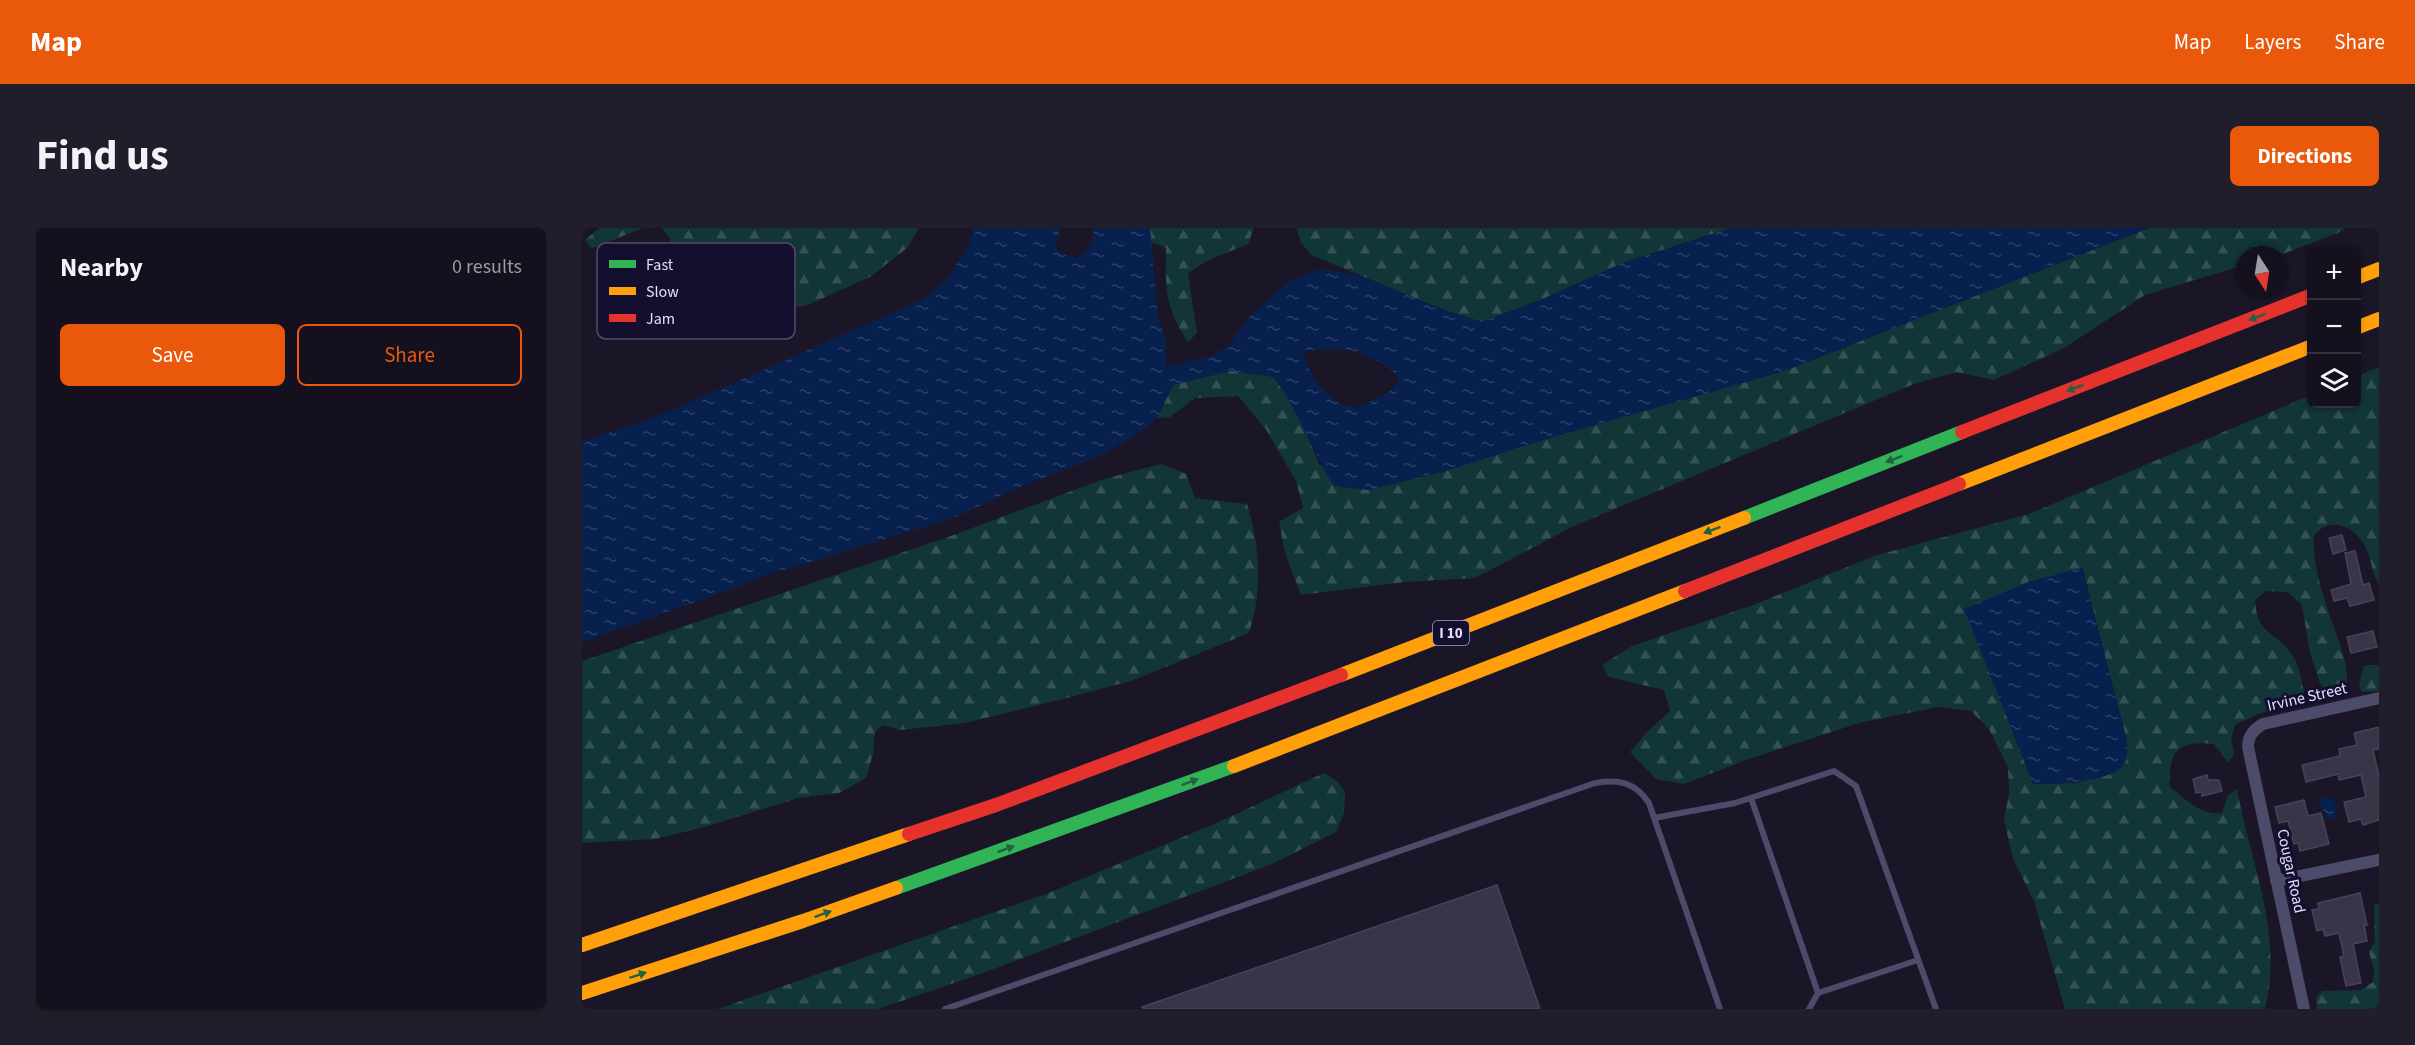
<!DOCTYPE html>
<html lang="en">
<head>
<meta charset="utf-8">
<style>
  body { margin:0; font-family:"Source Sans 3",sans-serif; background:#211e2b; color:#f1f3f6 }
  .controls { position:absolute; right:18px; top:18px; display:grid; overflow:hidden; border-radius:9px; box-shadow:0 2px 4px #0004 }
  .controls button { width:54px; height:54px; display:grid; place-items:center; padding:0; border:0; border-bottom:2px solid #33303c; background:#14101e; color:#f1f3f6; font:30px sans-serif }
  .compass { position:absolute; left:1653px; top:18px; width:54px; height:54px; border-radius:50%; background:#14101e; box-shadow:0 2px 4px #0004; rotate:168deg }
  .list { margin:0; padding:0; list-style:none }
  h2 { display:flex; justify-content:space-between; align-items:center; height:78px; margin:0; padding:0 24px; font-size:26px }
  h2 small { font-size:20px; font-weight:400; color:#9d9da4 }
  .actions { display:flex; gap:12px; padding:18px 24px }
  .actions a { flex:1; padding:14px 0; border:2px solid #ea580c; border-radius:9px; text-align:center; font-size:21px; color:#ea580c }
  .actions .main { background:#ea580c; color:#fff }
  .icon { flex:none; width:33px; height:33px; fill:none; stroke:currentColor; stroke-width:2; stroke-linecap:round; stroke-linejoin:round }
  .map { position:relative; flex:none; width:1797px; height:781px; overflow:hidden; border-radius:9px }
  header { display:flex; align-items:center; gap:36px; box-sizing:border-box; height:84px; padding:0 30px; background:#ea580c; color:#fff }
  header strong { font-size:28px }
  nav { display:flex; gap:33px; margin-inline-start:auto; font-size:21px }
  .intro { display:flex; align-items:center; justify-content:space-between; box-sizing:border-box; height:144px; padding:0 36px }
  h1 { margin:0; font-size:42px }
  .button { padding:15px 27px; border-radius:9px; background:#ea580c; color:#fff; font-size:21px; font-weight:700 }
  main { display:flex; gap:36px; padding:0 36px }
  aside { flex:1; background:#14101e; border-radius:9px; box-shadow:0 2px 4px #0004 }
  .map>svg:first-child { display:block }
  .forest { fill:url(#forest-firs); fill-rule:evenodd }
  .water { fill:url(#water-ripples); fill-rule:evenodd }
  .building { fill:#393549; stroke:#47415b; stroke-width:1.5 }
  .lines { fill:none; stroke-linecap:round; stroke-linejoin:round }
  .lane { stroke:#4c4b69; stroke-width:6 }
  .street { stroke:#4c4b69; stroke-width:12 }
  .fast { stroke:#30b455; stroke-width:14 }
  .slow { stroke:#ff9f0a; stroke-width:14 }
  .jam { stroke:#e5322d; stroke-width:14 }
  .oneway { fill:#226242 }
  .labels { text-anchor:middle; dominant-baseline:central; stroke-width:6; stroke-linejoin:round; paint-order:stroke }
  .shield { fill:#150f2f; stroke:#a4a0c1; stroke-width:1.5 }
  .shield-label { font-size:15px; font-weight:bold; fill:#e1deff }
  .street-label { font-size:16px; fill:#e1deff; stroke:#150f2f }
  .key { fill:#150f2f; stroke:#524d6d; stroke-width:1.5 }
  .key-label { font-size:16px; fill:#e1deff }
</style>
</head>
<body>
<header>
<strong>Map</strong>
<nav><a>Map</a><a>Layers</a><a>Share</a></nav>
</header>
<div class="intro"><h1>Find us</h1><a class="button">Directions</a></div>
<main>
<aside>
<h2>Nearby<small>0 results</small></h2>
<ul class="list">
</ul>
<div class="actions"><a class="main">Save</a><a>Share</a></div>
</aside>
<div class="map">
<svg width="1797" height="781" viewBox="0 0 1797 781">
  <defs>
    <pattern id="forest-firs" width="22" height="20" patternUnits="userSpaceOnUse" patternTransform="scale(1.5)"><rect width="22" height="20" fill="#123537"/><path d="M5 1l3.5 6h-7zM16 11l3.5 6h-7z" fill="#345255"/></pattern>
    <pattern id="water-ripples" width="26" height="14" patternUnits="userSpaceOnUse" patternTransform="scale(1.5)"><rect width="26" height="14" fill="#07204e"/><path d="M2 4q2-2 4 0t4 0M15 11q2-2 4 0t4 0" fill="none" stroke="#2b4069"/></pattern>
  </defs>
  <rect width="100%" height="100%" fill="#1a1628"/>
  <path class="forest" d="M17,0H61L9,21L3,12Z
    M80,0H337L325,20L288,49L228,76L155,93L97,100L76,84L71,57L88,11Z
    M568,0H672L666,16C646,25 622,31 606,46L615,105L606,114C583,80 583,59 584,20L569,14Z
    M714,0H1149L1043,34L963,70L900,94L865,83L729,27L719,14Z
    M1567,0H1763L1756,5L1698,27H1662V37L1563,67L1482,120L1412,152L1375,144L1332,156L992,298L893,350L822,354L719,367L703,325L697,294L721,280L714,253L683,200L656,168L613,170L588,189L575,190L591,157L647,142L691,149L702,163L725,206L737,236L785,262L860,244L964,211L1202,143Z
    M1797,139V356C1789,344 1790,332 1784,320C1777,305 1760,291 1742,299C1739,300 1734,306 1732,308C1730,334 1739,361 1747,385C1754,409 1772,441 1762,466L1748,468L1738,455L1728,425L1720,377L1705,364L1684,363L1673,372C1675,405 1688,401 1706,421C1718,435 1720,454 1723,471L1674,487L1653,497L1649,510L1652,526L1646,534L1632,516C1596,512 1586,523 1588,559C1603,571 1620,588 1640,585L1646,567L1655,561C1668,634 1702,706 1683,781H1483L1452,673L1431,631L1422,592L1427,565L1426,539L1407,501L1389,483L1356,479L1277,495L1164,532L1102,556L1074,551L1048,524L1065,504L1088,483L1082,462L1027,449L1020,437L1050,418L1171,377L1292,328L1447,286L1729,167L1730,176H1774L1775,148ZM1501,341L1546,519L1529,545L1494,555L1451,556L1446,354Z
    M579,236L604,246L613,270L665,276C678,319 681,361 667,405L549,453L469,474L383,495L318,502L300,497L293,504L291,526L284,550L257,565L216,570L123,599L73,611L0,615V433L369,308L522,251Z
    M1782,437H1797V463L1780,464L1777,457Z
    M742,545L754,552L763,563L762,585L754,604L690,636L401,745L296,781H136L464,666L637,594Z
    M1797,676V781H1735L1734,770L1740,763L1779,762L1791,754L1792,742L1787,724L1793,713L1792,677Z"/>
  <path class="water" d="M392,0H478L474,17L478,25L495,30C506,24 512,13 512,0H568L576,88L584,115V138L629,129L647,117L670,86L708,53L739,41L776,47L865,83L900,94L963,70L1043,34L1149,0H1567L1202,143L964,211L860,244L785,262L752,258C729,223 717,182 691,149L649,143L591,157L575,190L557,205L520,227L431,262L374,289L230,334L182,347L153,360L0,414V213L58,195L102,177L340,72L366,51L387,16ZM742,121C750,121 759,121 767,122C779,124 812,139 817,151C812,161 803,167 793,171C788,173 781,178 776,179C750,182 724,146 722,123Z
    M1500,340L1544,508C1545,517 1547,528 1542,536C1530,555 1471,556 1451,556L1382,381L1446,354Z
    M1740,569H1746L1754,576L1755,587L1752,591L1744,590L1742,583L1737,578Z"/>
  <path class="building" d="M1760,307L1764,322L1751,326L1747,310Z
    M1773,323L1781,357L1787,355L1792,372L1768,378L1765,370L1752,373L1749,362L1769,356L1763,325Z
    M1791,403L1795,419L1769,425L1765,409Z
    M1797,499V521L1791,522L1797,548V592L1781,597L1779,591L1767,594L1762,574L1784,569L1779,547L1757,552L1756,546L1724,554L1720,537L1758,528L1757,521L1775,517L1772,505Z
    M1625,547L1626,552H1637L1640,563L1620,568V564L1614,565L1611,551Z
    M1722,572L1726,588L1739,585L1747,616L1718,623L1716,615L1712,616L1706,593L1697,595L1693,579Z
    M915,657L958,781H561L560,779Z
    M1778,665L1785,697H1782L1785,713L1771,716L1779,755L1764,758L1758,729L1762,728L1757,705L1743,708L1741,701L1735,703L1730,682L1737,681L1736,675Z"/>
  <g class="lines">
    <path class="lane" d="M1169,570L1236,765L1336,732
      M1072,590L1153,575L1252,543L1274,558L1354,781
      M363,781L1013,555C1037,551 1053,554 1067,575L1138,781
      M1227,781L1236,765"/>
    <path class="street" d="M1694,653L1797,632
      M1722,781L1666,519C1666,508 1671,502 1681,496L1797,470"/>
    <path class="fast" d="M1162,290L1380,204
      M314,660L652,538"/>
    <path class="slow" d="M1774,50L1797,41
      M1774,100L1797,91
      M1377,256L1730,118
      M759,447L1162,290
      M652,538L1103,363
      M0,717L327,606
      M0,765L221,693L314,660"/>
    <path class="jam" d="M1380,204L1730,67
      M1103,363L1377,256
      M327,606L414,577L759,447"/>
  </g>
  <defs><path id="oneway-solid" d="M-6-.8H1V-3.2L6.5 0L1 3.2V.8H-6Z" transform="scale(1.5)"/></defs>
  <g class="oneway">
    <use href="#oneway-solid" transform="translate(1675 89) rotate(159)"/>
    <use href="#oneway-solid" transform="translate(1493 160) rotate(159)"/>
    <use href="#oneway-solid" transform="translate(1312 231) rotate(159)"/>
    <use href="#oneway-solid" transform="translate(1130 302) rotate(159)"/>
    <use href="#oneway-solid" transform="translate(608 554) rotate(-21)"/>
    <use href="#oneway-solid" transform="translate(424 621) rotate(-20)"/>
    <use href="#oneway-solid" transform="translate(241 686) rotate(-20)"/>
    <use href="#oneway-solid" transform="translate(56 747) rotate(-18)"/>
  </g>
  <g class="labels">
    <rect class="shield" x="851" y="393" width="36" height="24" rx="4.5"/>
    <g class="shield-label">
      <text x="869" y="405">I 10</text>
    </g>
    <g class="street-label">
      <text transform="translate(1725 469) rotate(-13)">Irvine Street</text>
      <text transform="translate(1709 643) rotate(78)">Cougar Road</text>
    </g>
  </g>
  <rect x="15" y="15" width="198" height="96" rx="9" class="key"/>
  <rect x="27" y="32" width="27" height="8" fill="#30b455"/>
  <rect x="27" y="59" width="27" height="8" fill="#ff9f0a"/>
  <rect x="27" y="86" width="27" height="8" fill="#e5322d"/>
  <g class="key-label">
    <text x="64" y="42">Fast</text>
    <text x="64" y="69">Slow</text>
    <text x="64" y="96">Jam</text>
  </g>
</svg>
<div class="controls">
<button>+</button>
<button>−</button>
<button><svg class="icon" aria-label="layers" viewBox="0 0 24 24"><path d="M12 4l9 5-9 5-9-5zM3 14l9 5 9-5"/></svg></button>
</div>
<svg class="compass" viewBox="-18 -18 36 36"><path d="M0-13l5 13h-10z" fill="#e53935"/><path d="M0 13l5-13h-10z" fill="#9d9da4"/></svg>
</div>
</main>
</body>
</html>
